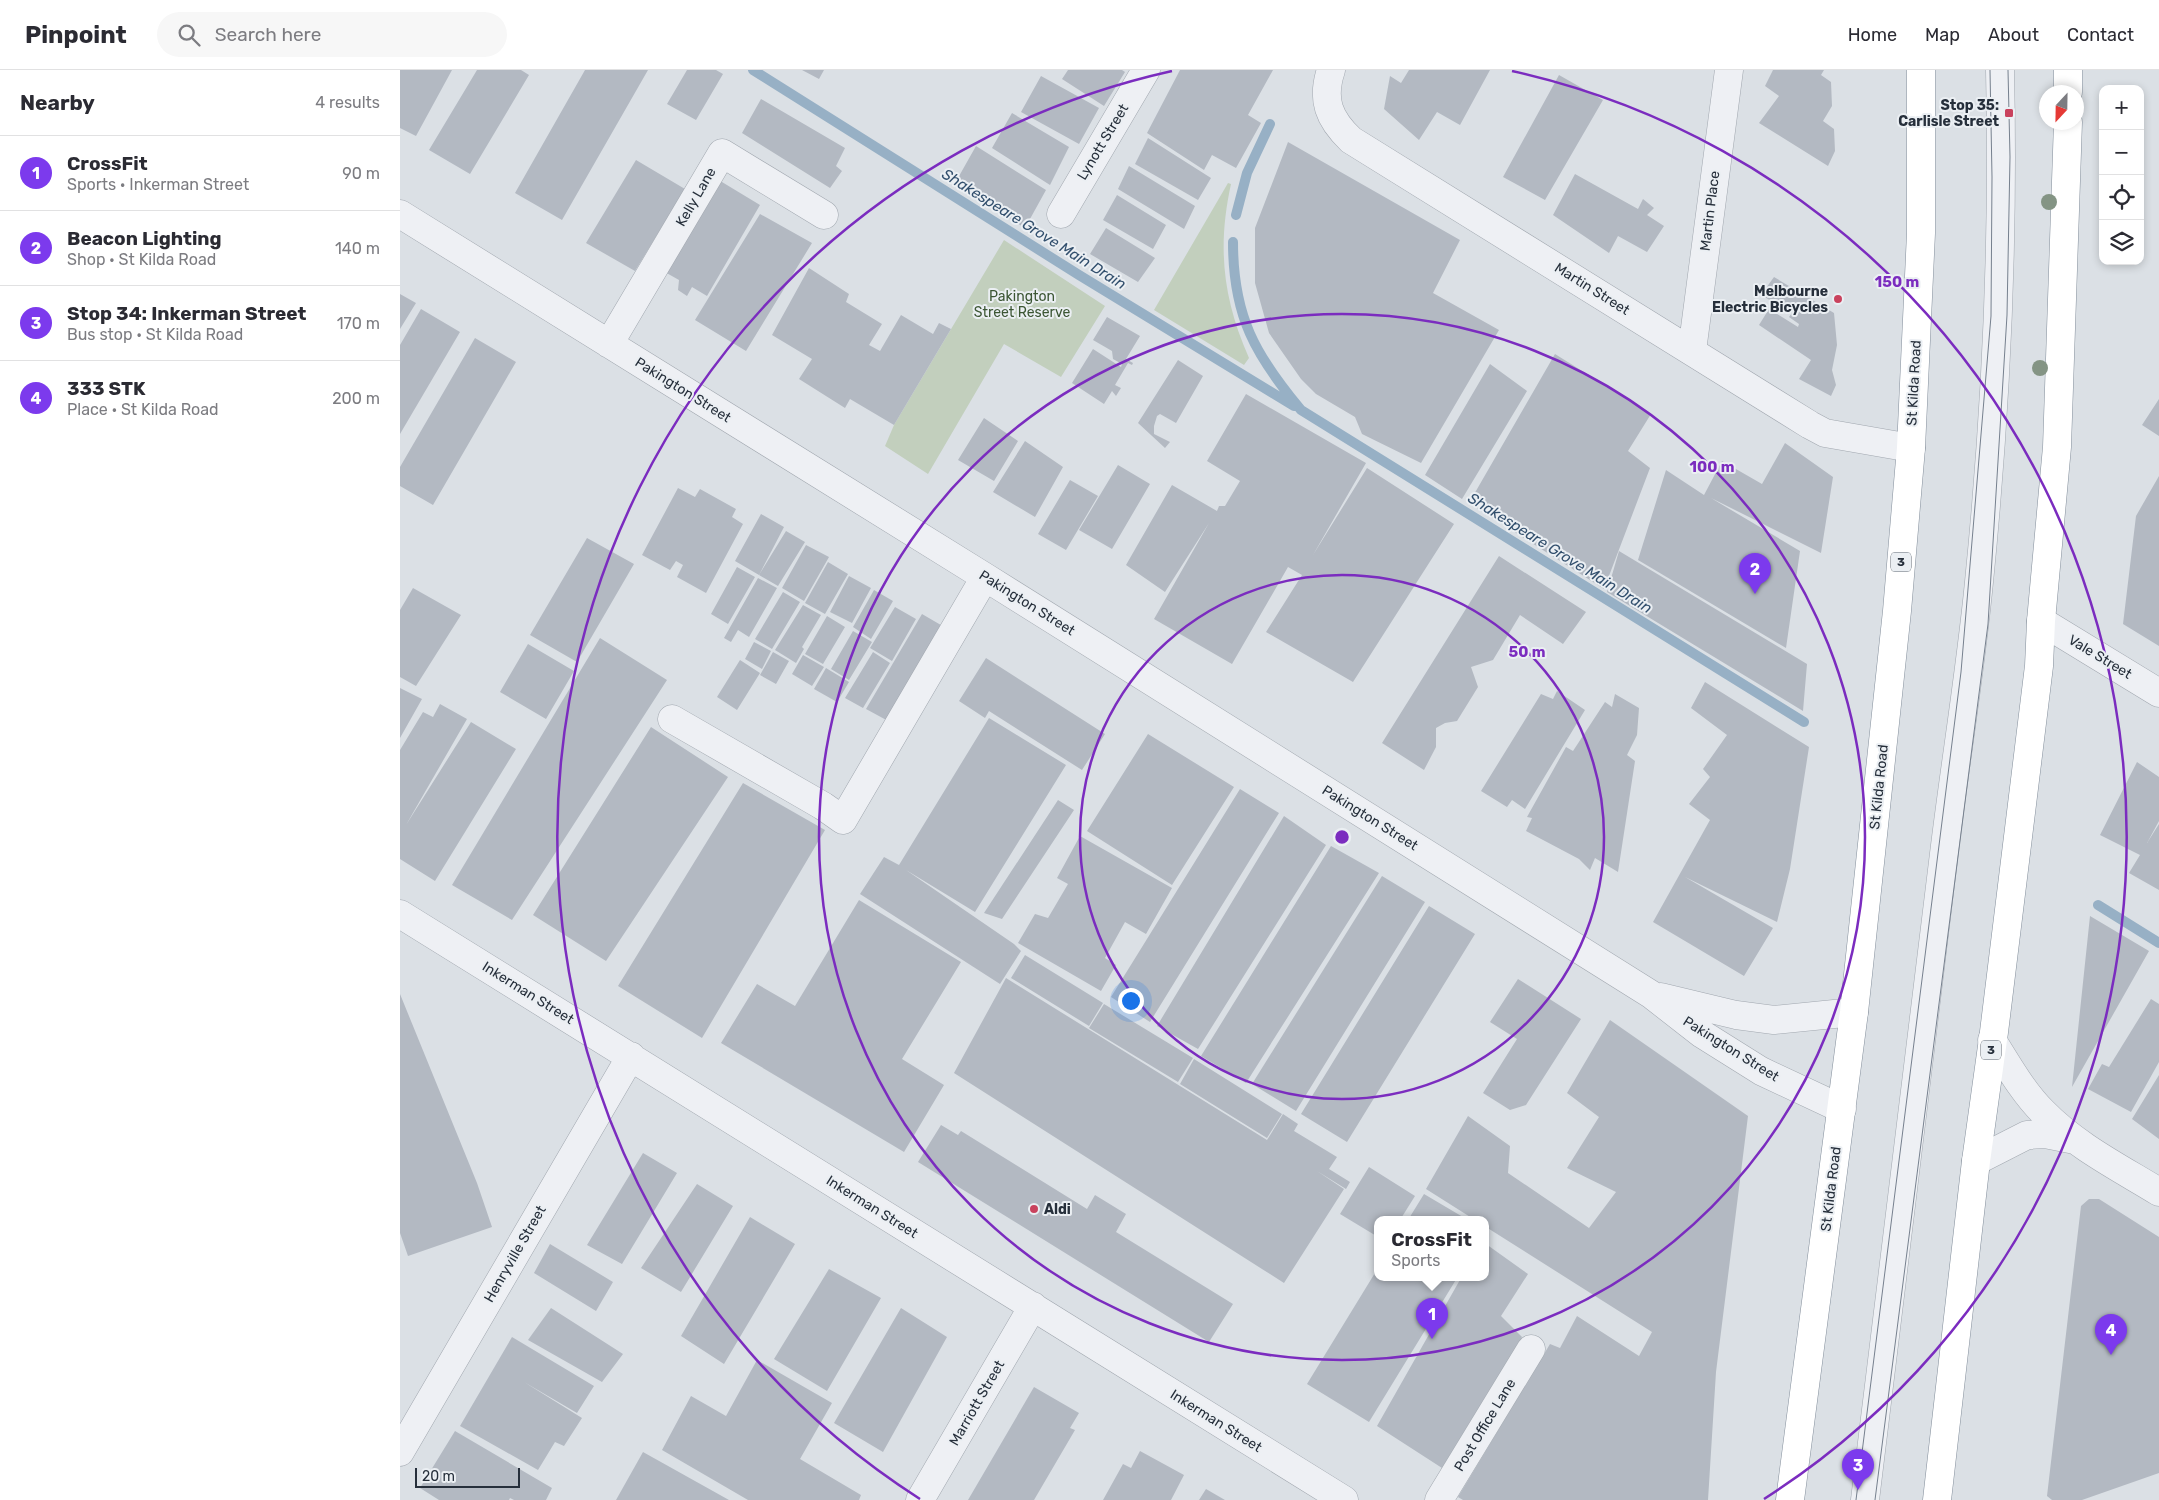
<!DOCTYPE html>
<html lang="en">
<head>
<meta charset="utf-8">
<style>
  body { margin:0; font-family:Rubik,sans-serif; background:#f7f7f7; color:#2b2b33 }
  .controls { position:absolute; right:15px; top:15px; display:grid; overflow:hidden; border-radius:10px; box-shadow:0 2px 8px #0003 }
  .controls button { width:45px; height:45px; display:grid; place-items:center; padding:0; border:0; border-bottom:1px solid #e1e1e2; background:#fff; color:#2b2b33; font:25px sans-serif }
  .compass { position:absolute; left:1639px; top:15px; width:45px; height:45px; border-radius:50%; background:#fff; box-shadow:0 2px 8px #0003; rotate:202deg }
  .scale { position:absolute; left:15px; bottom:12px; width:105px; box-sizing:border-box; padding-left:5px; border:2px solid #262f3b; border-top:0; font-size:14px; line-height:18px; white-space:nowrap; color:#262f3b; -webkit-text-stroke:4px #ebeff3; paint-order:stroke }
  .you { position:absolute; left:730px; top:930px; width:18px; height:18px; margin:-12px; border:4px solid #fff; border-radius:50%; background:#1a73e8; box-shadow:0 0 0 8px #1a73e833 }
  .badge { display:grid; place-items:center; width:32px; height:32px; border-radius:50%; background:#7c3aed; color:#fff; font-size:16px; font-weight:700 }
  .pin { position:absolute; translate:-50% -41px; filter:drop-shadow(0 1px 2px #0008) }
  .pin::after { content:''; position:absolute; top:26px; width:18px; height:15px; background:inherit; clip-path:polygon(0 0,100% 0,50% 100%) }
  .popup { position:absolute; left:974px; top:1146px; width:115px; height:65px; box-sizing:border-box; display:grid; place-content:center; border-radius:10px; background:#fff; filter:drop-shadow(0 1px 4px #0005); font-size:16px; white-space:nowrap; color:#7c7c81 }
  .popup b { font-size:19px; color:#2b2b33 }
  .popup::after { content:''; position:absolute; left:50%; top:100%; margin-left:-10px; border:10px solid transparent; border-top-color:#fff }
  .list { margin:0; padding:0; list-style:none }
  h2 { display:flex; justify-content:space-between; align-items:center; height:65px; margin:0; padding:0 20px; font-size:21px }
  h2 small { font-size:16px; font-weight:400; color:#7c7c81 }
  .list li { display:grid; grid-template-columns:32px 1fr auto; gap:15px; align-items:center; box-sizing:border-box; height:75px; padding:0 20px; border-top:1px solid #e1e1e2 }
  .list b { display:block; font-size:19px; white-space:nowrap }
  .list p { margin:0; font-size:16px; white-space:nowrap; color:#7c7c81 }
  .list em { font-size:16px; font-style:normal; color:#7c7c81 }
  .icon { flex:none; width:28px; height:28px; fill:none; stroke:currentColor; stroke-width:2; stroke-linecap:round; stroke-linejoin:round }
  .map { position:relative; flex:none; width:1759px; height:1430px; overflow:hidden }
  header { display:flex; align-items:center; gap:30px; box-sizing:border-box; height:70px; padding:0 25px; background:#fff; border-bottom:1px solid #e1e1e2 }
  header strong { font-size:24px }
  nav { display:flex; gap:28px; margin-inline-start:auto; font-size:18px }
  .search { width:350px; height:45px; background:#f7f7f7; display:flex; align-items:center; gap:12px; box-sizing:border-box; padding:0 18px; border-radius:28px; color:#7c7c81; font-size:19px }
  main { display:flex }
  aside { flex:1; background:#fff }
  .map>svg:first-child { display:block }
  .green { fill:#c2cfbd }
  .lines { fill:none; stroke-linecap:round; stroke-linejoin:round }
  .stream { stroke:#97b0c5; stroke-width:10 }
  .building { fill:#b3b9c2 }
  .minor-casing { stroke:#a1a7af; stroke-width:29 }
  .highway-casing { stroke:#838e9b; stroke-width:29 }
  .minor { stroke:#eef0f4; stroke-width:28 }
  .highway { stroke:#fff; stroke-width:28 }
  .tram { stroke:#76808e; stroke-width:1 }
  .tree { fill:#849484 }
  .ring { fill:none; stroke:#7b2cbf; stroke-width:2.5 }
  .poi-dot { fill:#c9425d; stroke:#ebeff3; stroke-width:2 }
  .labels { text-anchor:middle; dominant-baseline:central; stroke-width:4; stroke-linejoin:round; paint-order:stroke }
  .shield { fill:#ebeff3; stroke:#616972; stroke-width:1 }
  .shield-label { font-size:12px; font-weight:bold; fill:#262f3b }
  .poi-label { font-size:14px; font-weight:bold; fill:#262f3b; stroke:#ebeff3; text-anchor:end }
  .street-label { font-size:14px; fill:#262f3b; stroke:#ebeff3 }
  .park-label { font-size:14px; fill:#3c5634; stroke:#ebeff3 }
  .water-label { font-size:15px; font-style:italic; fill:#324f6d; stroke:#ebeff3 }
  .centre { fill:#7b2cbf; stroke:#ebeff3; stroke-width:2.5 }
  .ring-label { font-size:15px; text-anchor:middle; font-weight:bold; fill:#7b2cbf; stroke:#ebeff3; stroke-width:4; stroke-linejoin:round; paint-order:stroke }
</style>
</head>
<body>
<header>
<strong>Pinpoint</strong>
<div class="search"><svg class="icon" aria-label="search" viewBox="0 0 24 24"><circle cx="10" cy="10" r="6"/><path d="M15 15l6 6"/></svg>Search here</div>
<nav><a>Home</a><a>Map</a><a>About</a><a>Contact</a></nav>
</header>
<main>
<aside>
<h2>Nearby<small>4 results</small></h2>
<ul class="list">
<li><span class="badge">1</span><div><b>CrossFit</b><p>Sports · Inkerman Street</p></div><em>90 m</em></li>
<li><span class="badge">2</span><div><b>Beacon Lighting</b><p>Shop · St Kilda Road</p></div><em>140 m</em></li>
<li><span class="badge">3</span><div><b>Stop 34: Inkerman Street</b><p>Bus stop · St Kilda Road</p></div><em>170 m</em></li>
<li><span class="badge">4</span><div><b>333 STK</b><p>Place · St Kilda Road</p></div><em>200 m</em></li>
</ul>
</aside>
<div class="map">
<svg width="1759" height="1430" viewBox="0 0 1759 1430">
  <rect width="100%" height="100%" fill="#dbe0e5"/>
  <path class="green" d="M828,113L831,114C817,178 823,229 849,288L844,295L754,240Z
    M604,170L705,236L661,307L604,274L528,404L485,376L494,355Z"/>
  <g class="lines">
    <path class="stream" d="M353,0L679,205L894,336
      M836,145L847,103L870,54
      M833,172C833,246 855,285 901,340L1404,652
      M1698,835L1759,873"/>
  </g>
  <path class="building" d="M0,0H52L16,66L0,58Z
    M77,0H121L129,5L70,104L29,80Z
    M185,0H248L162,150L115,123Z
    M287,0H316L323,4L296,50L267,34Z
    M402,0H424L419,9Z
    M668,0H722L725,2L704,36L662,9Z
    M780,0H873L848,45L861,53L836,98L812,85L804,100L747,63Z
    M1009,0H1090L1060,55L1037,42L1019,70L984,39L990,6L1001,13Z
    M1373,0H1424L1421,5L1431,12L1432,36L1423,51L1434,59L1435,81L1428,96L1359,53L1379,26L1365,16Z
    M1159,5L1203,30L1145,130L1103,107Z
    M641,6L699,38L679,74L621,42Z
    M361,29L445,78L436,96L442,101L430,118L342,63Z
    M612,43L669,77L650,115L592,78Z
    M748,68L811,108L798,130L735,94Z
    M888,72L1060,170L1033,223L1099,260L1021,393L962,364L955,347L916,324L901,309L869,263L855,213V158Z
    M576,76L646,120L625,158L554,115Z
    M236,90L285,119L235,201L186,173Z
    M729,96L795,136L784,159L718,119Z
    M1175,104L1238,139L1243,129L1254,138L1247,145L1264,156L1247,182L1218,166L1209,183L1153,145Z
    M317,109L360,135L307,226L292,217L287,226L278,220L279,210L263,201Z
    M717,125L766,155L753,179L703,150Z
    M360,144L412,173L346,281L295,250Z
    M706,158L755,188L738,212L690,184Z
    M409,198L449,224L446,232L482,254L469,275L480,281L501,245L533,264L539,253L551,259L494,355L450,329L445,338L399,309L412,289L372,265Z
    M1374,207L1434,243L1437,275L1432,300L1436,315L1431,326L1399,309L1411,290L1359,255L1369,239L1398,257L1399,254L1389,247L1392,243L1361,225Z
    M0,224L16,233L0,259Z
    M21,239L60,262L0,364V275Z
    M707,247L740,266L726,289L733,293L732,295L728,293L715,315L721,318L716,326L712,321L704,334L672,313L693,279L721,297L722,294L713,289L712,281L693,270Z
    M75,268L116,292L33,435L0,416V397Z
    M1155,284L1251,344L1228,381L1250,398L1204,519L1069,433Z
    M778,290L803,306L776,353L760,344L757,346L754,356V364L770,372L765,378L738,353Z
    M1090,294L1127,321L1062,429L1025,405Z
    M846,324L966,393L913,485L967,398L1054,454L953,612L866,562L902,505L888,497L832,594L754,549L809,453L765,522L726,495L772,415L817,441L819,436H825L840,411L807,391Z
    M1759,329V366L1742,355Z
    M584,348L618,371L594,411L558,390Z
    M625,371L663,397L635,447L593,422Z
    M1385,373L1433,407L1421,483L1311,428L1400,481L1386,578L1238,490L1266,400L1304,425L1322,391L1362,414Z
    M718,395L750,414L712,479L679,460Z
    M1759,406V576L1723,554L1736,446Z
    M670,410L698,426L666,480L638,464Z
    M278,418L295,427L300,419L336,439L332,447L343,454L306,523L277,507L283,495L276,491L270,500L242,485Z
    M361,444L384,457L359,505L335,491Z
    M386,461L405,472L378,516L359,505Z
    M187,468L234,494L177,592L130,565Z
    M406,475L429,487L404,531L382,518Z
    M1219,481L1407,594L1403,641L1207,522Z
    M1099,486L1186,542L1163,574L1120,545L1093,590L1071,597L1078,617L1057,651L1045,653L1036,658V677L1024,700L982,673Z
    M428,492L448,504L425,544L405,533Z
    M337,497L355,507L328,554L311,544Z
    M449,506L471,518L452,553L430,542Z
    M358,508L377,518L349,567L338,560L331,572L324,568Z
    M13,518L61,545L16,616L0,607V540Z
    M474,520L493,531L471,569L453,557Z
    M383,522L400,532L372,579L355,569Z
    M403,535L421,545L402,577L404,579L396,593L375,580Z
    M495,537L516,549L492,591L470,578Z
    M522,544L546,558L490,652L466,639Z
    M427,546L445,557L423,594L405,584Z
    M453,561L472,572L449,610L431,599Z
    M200,568L267,610L112,850L52,815Z
    M354,572L371,581L362,599L345,589Z
    M128,574L174,601L146,649L100,622Z
    M373,582L389,591L376,614L360,605Z
    M473,582L490,593L463,638L445,628Z
    M403,585L424,597L412,616L392,604Z
    M586,588L705,664L682,700L589,641L585,648L559,631Z
    M340,590L360,603L337,640L317,627Z
    M426,598L449,612L437,632L414,619Z
    M1305,612L1409,677L1390,799L1377,852L1285,807L1373,858L1344,906L1253,852L1310,750L1289,734L1310,707L1303,699L1327,665L1291,638Z
    M0,618L22,629L0,668Z
    M1157,621L1185,640L1125,739L1112,730L1107,737L1081,721L1141,624L1153,629Z
    M1215,624L1239,638L1237,665L1227,685L1235,691L1218,802L1195,788L1190,800L1179,789L1126,761L1132,748L1127,747L1166,677L1173,681L1205,632L1212,637Z
    M40,634L67,649L6,755L71,652L116,679L35,811L0,789V680L23,642L33,647Z
    M589,648L666,695L575,842L506,800L614,874L621,881L600,914L460,824L484,787L499,795Z
    M251,657L328,707L206,891L133,845Z
    M748,664L834,717L772,815L687,761Z
    M1737,692L1759,707V751L1747,773L1759,754V820L1729,803L1740,785L1700,765Z
    M343,713L425,760L302,968L218,916Z
    M840,719L879,743L750,952L711,927Z
    M658,730L674,740L602,849L584,843Z
    M884,746L926,775L798,979L757,956Z
    M680,766L772,818L746,864L725,852L705,888L716,895L701,921L618,873L635,844L648,848L668,814L657,808Z
    M931,776L979,803L846,1013L801,986Z
    M982,806L1025,832L896,1041L852,1014Z
    M459,830L561,892L502,989L544,1015L504,1082L321,973L357,914L395,936Z
    M1029,836L1075,864L947,1072L901,1044Z
    M1690,846L1749,881L1672,1017Z
    M625,885L703,933L689,956L611,908Z
    M606,908L867,1070L883,1044L898,1054L894,1061L937,1087L929,1099L950,1112L946,1119L917,1101L944,1119L884,1213L554,1003Z
    M1118,909L1181,949L1126,1035L1110,1040L1083,1023L1117,969L1090,952Z
    M0,924L77,1113L92,1157L8,1186L0,1163Z
    M1751,929L1759,934V992L1731,1042L1688,1019L1702,994L1709,997Z
    M704,934L793,988L778,1012L689,958Z
    M1210,950L1348,1046L1316,1302L1308,1430H1063L1058,1427L1150,1274L1160,1278L1177,1246L1239,1286L1252,1262L1086,1157V1150H1075L1026,1119L1068,1046L1110,1076L1108,1103L1189,1158L1216,1122L1167,1098L1199,1047L1167,1023Z
    M794,989L882,1044L867,1068L780,1014Z
    M1759,1005V1069L1732,1049Z
    M541,1055L558,1065L561,1061L687,1139L695,1125L726,1144L716,1162L833,1234L809,1272L518,1092Z
    M243,1083L277,1103L222,1194L187,1175Z
    M969,1097L1015,1126L1000,1150H978V1167L940,1144Z
    M297,1114L333,1136L281,1222L241,1198Z
    M1024,1124L1068,1150H1008Z
    M1689,1129H1699L1759,1167V1403L1682,1430H1652L1647,1426L1681,1136Z
    M350,1147L395,1174L324,1294L281,1266Z
    M150,1174L213,1212L196,1241L134,1203Z
    M1086,1174L1128,1204L1101,1246L1122,1267L1042,1398L977,1356L1061,1208H1086Z
    M978,1198V1208H1057L969,1352L907,1314Z
    M429,1199L481,1228L427,1321L374,1289Z
    M151,1238L223,1284L202,1312L128,1270Z
    M501,1238L547,1267L483,1382L434,1353Z
    M112,1267L194,1316L177,1343L124,1312L182,1348L164,1376L155,1372L138,1400L60,1356Z
    M357,1290L432,1333L400,1389L461,1425L459,1430H348L262,1380L291,1326L326,1346Z
    M634,1317L679,1343L670,1358L675,1360L634,1430H568Z
    M55,1361L152,1418L146,1430H114L110,1428L109,1430H39L20,1418Z
    M740,1381L784,1405L771,1430H703L723,1394L731,1398Z
    M243,1382L329,1430H216Z
    M806,1419L825,1430H799Z"/>
  <g class="lines">
    <g class="minor-casing">
      <path id="minor" d="M931,0C921,30 929,49 951,70L1410,355L1425,363L1511,378
        M0,144L585,507L1252,925L1302,964L1361,1001L1442,1039
        M661,144L746,0
        M209,274L322,83L424,145
        M1292,281L1329,0
        M1641,551L1759,623
        M272,649L423,736L443,750L585,507
        M0,844L944,1430
        M1261,927L1336,945L1374,950L1454,942
        M1592,970C1608,995 1622,1021 1643,1042C1676,1076 1720,1098 1759,1122
        M1576,1091L1627,1065L1645,1064L1675,1070
        M0,1382L231,986
        M520,1430L633,1236
        M1039,1430L1131,1279
        M1465,1430C1492,1217 1517,1004 1543,792C1554,699 1570,605 1579,512C1596,342 1604,171 1600,0"/>
    </g>
    <g class="highway-casing">
      <path id="highway" d="M1668,0V22
        M1390,1430L1454,942L1497,541L1511,378L1521,163V0
        M1537,1430L1576,1091L1594,962L1639,596L1641,551L1657,377L1668,52"/>
    </g>
    <use href="#minor" class="minor"/>
    <use href="#highway" class="highway"/>
    <path class="tram" d="M1456,1430L1561,602L1591,246L1592,107L1590,0
      M1475,1430L1588,554L1607,245L1610,87L1608,0"/>
  </g>
  <g class="tree">
    <circle cx="1649" cy="132" r="8"/>
    <circle cx="1640" cy="298" r="8"/>
  </g>
  <g class="ring">
    <circle cx="942" cy="767" r="262"/>
    <circle cx="942" cy="767" r="523"/>
    <path d="M520 1429A785 785 0 0 1 772 1M1112 1A785 785 0 0 1 1364 1429"/>
  </g>
  <g class="poi-dot">
    <rect x="1604" y="38" width="10" height="10" rx="2.5"/>
    <circle cx="1438" cy="229" r="5"/>
    <circle cx="634" cy="1139" r="5"/>
  </g>
  <g class="labels">
    <g class="shield">
      <rect x="1491" y="482.5" width="20" height="19" rx="4"/>
      <rect x="1581" y="970.5" width="20" height="19" rx="4"/>
    </g>
    <g class="shield-label">
      <text x="1501" y="492">3</text>
      <text x="1591" y="980">3</text>
    </g>
    <g class="poi-label">
      <text x="1599" y="35">Stop 35:<tspan x="1599" dy="16">Carlisle Street</tspan></text>
      <text x="1428" y="221">Melbourne<tspan x="1428" dy="16">Electric Bicycles</tspan></text>
      <text x="644" y="1139" text-anchor="start">Aldi</text>
    </g>
    <g class="street-label">
      <text transform="translate(703 72) rotate(-59)">Lynott Street</text>
      <text transform="translate(296 127) rotate(-60)">Kelly Lane</text>
      <text transform="translate(1310 141) rotate(-83)">Martin Place</text>
      <text transform="translate(1192 219) rotate(32)">Martin Street</text>
      <text transform="translate(1514 313) rotate(-87)">St Kilda Road</text>
      <text transform="translate(283 320) rotate(32)">Pakington Street</text>
      <text transform="translate(627 533) rotate(32)">Pakington Street</text>
      <text transform="translate(1700 587) rotate(31)">Vale Street</text>
      <text transform="translate(1479 717) rotate(-84)">St Kilda Road</text>
      <text transform="translate(970 748) rotate(32)">Pakington Street</text>
      <text transform="translate(128 923) rotate(32)">Inkerman Street</text>
      <text transform="translate(1331 979) rotate(32)">Pakington Street</text>
      <text transform="translate(1431 1119) rotate(-83)">St Kilda Road</text>
      <text transform="translate(472 1137) rotate(32)">Inkerman Street</text>
      <text transform="translate(115 1184) rotate(-60)">Henryville Street</text>
      <text transform="translate(577 1333) rotate(-60)">Marriott Street</text>
      <text transform="translate(816 1351) rotate(32)">Inkerman Street</text>
      <text transform="translate(1085 1355) rotate(-59)">Post Office Lane</text>
    </g>
    <g class="park-label">
      <text x="622" y="226">Pakington<tspan x="622" dy="16">Street Reserve</tspan></text>
    </g>
    <g class="water-label">
      <text transform="translate(634 159) rotate(32)">Shakespeare Grove Main Drain</text>
      <text transform="translate(1160 483) rotate(32)">Shakespeare Grove Main Drain</text>
    </g>
  </g>
  <circle cx="942" cy="767" r="8" class="centre"/>
  <g class="ring-label">
    <text x="1497" y="217">150 m</text>
    <text x="1312" y="402">100 m</text>
    <text x="1127" y="587">50 m</text>
  </g>
</svg>
<div class="controls">
<button>+</button>
<button>−</button>
<button><svg class="icon" aria-label="locate" viewBox="0 0 24 24"><circle cx="12" cy="12" r="6"/><path d="M12 2v4M12 18v4M2 12h4M18 12h4"/></svg></button>
<button><svg class="icon" aria-label="layers" viewBox="0 0 24 24"><path d="M12 4l9 5-9 5-9-5zM3 14l9 5 9-5"/></svg></button>
</div>
<svg class="compass" viewBox="-18 -18 36 36"><path d="M0-13l5 13h-10z" fill="#e53935"/><path d="M0 13l5-13h-10z" fill="#7c7c81"/></svg>
<div class="scale">20 m</div>
<div class="you"></div>
<div class="pin badge" style="left:1032px;top:1269px">1</div>
<div class="popup"><b>CrossFit</b>Sports</div>
<div class="pin badge" style="left:1355px;top:524px">2</div>
<div class="pin badge" style="left:1458px;top:1420px">3</div>
<div class="pin badge" style="left:1711px;top:1285px">4</div>
</div>
</main>
</body>
</html>
